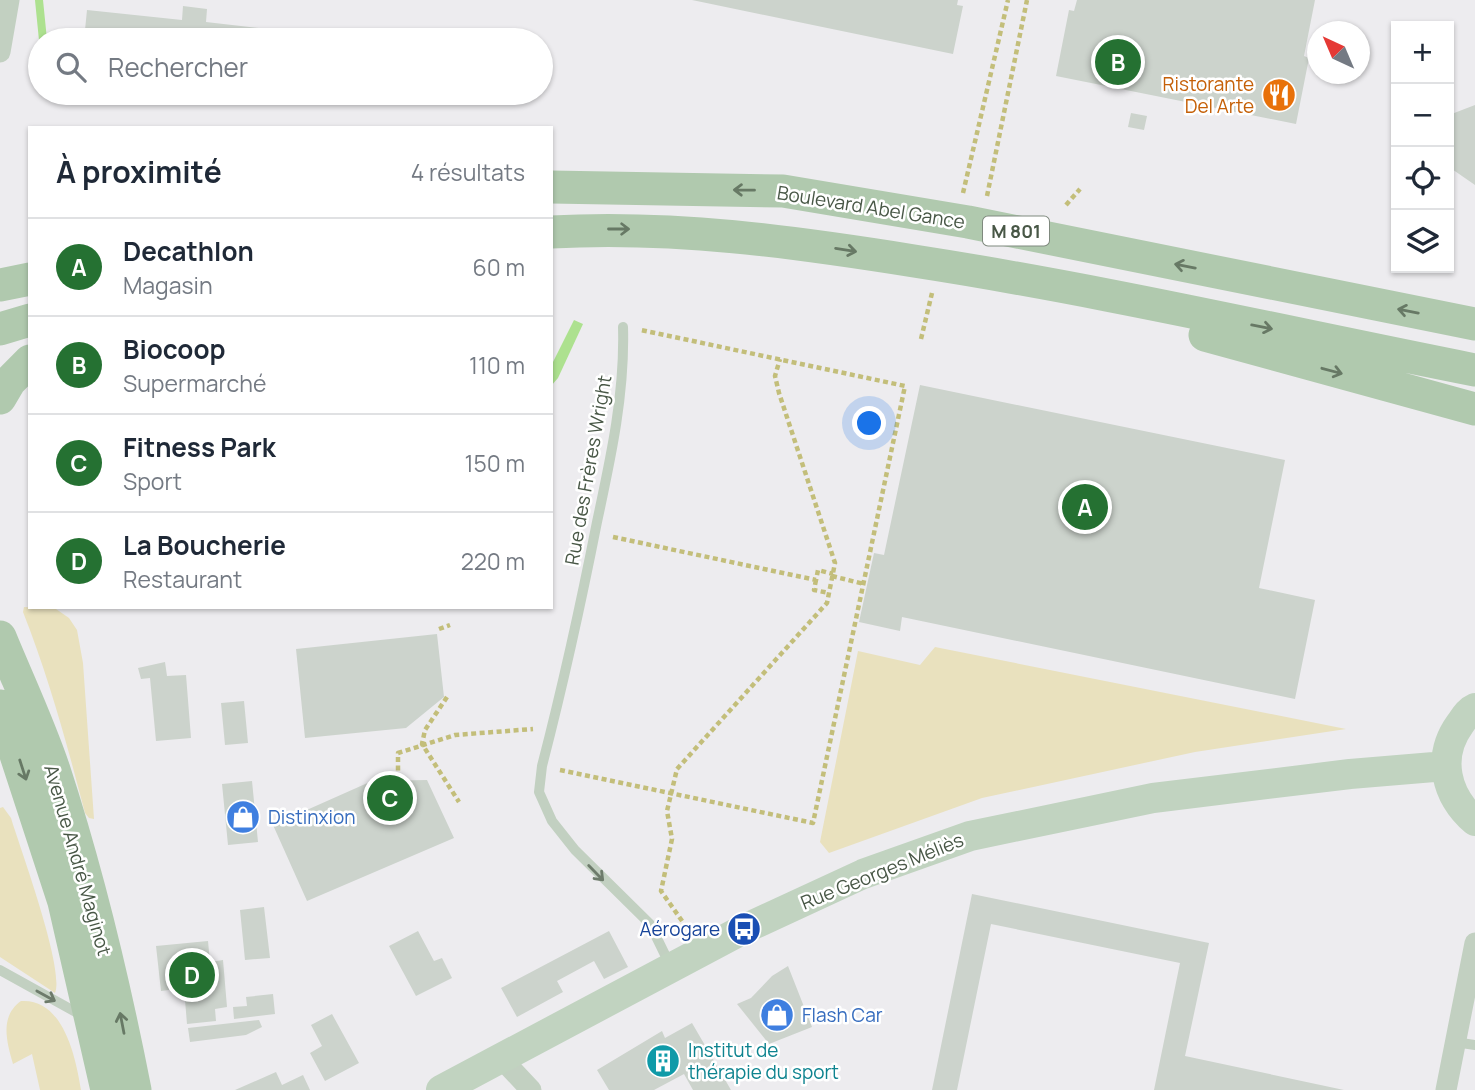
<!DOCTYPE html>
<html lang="fr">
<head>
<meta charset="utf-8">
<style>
  body { margin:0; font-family:Manrope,sans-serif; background:#f6f6f7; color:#1f2937 }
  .controls { position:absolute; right:21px; top:21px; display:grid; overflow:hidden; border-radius:0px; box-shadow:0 2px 5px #0004 }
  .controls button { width:63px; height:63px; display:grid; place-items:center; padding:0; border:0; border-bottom:2px solid #e0e1e3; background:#fff; color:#1f2937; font:35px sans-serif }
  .compass { position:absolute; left:1307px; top:21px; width:63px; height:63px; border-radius:50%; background:#fff; box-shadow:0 2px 5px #0004; rotate:316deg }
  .you { position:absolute; left:870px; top:424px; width:24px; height:24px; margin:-18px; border:5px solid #fff; border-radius:50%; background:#1a73e8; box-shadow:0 0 0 10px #1a73e833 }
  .badge { display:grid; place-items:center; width:46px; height:46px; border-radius:50%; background:#257132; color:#fff; font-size:23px; font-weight:700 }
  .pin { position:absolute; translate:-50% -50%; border:4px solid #fff; box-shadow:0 2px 7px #0006 }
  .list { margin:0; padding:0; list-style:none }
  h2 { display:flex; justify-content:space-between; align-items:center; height:91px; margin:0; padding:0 28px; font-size:30px }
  h2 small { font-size:23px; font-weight:400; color:#747a83 }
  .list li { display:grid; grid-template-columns:46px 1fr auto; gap:21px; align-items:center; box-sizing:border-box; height:98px; padding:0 28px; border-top:2px solid #e0e1e3 }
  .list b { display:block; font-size:26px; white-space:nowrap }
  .list p { margin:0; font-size:23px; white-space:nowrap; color:#747a83 }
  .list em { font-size:23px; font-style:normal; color:#747a83 }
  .icon { flex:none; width:38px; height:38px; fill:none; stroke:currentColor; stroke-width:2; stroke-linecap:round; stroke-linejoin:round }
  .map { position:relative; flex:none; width:1475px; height:1090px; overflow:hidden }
  .search { position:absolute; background:#fff; box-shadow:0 2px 5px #0004; left:28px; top:28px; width:525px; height:77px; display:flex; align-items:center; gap:18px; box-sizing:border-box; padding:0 24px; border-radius:38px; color:#747a83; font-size:26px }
  .panel { position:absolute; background:#fff; box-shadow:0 2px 5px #0004; left:28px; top:126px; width:525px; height:483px; border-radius:0px }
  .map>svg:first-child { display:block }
  .green { fill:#e9e1be }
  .water { fill:#ade18f }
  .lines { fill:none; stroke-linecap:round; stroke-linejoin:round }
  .stream { stroke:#ade18f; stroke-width:8 }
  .building { fill:#ccd3cc }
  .path { stroke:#c3be7a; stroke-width:4.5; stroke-dasharray:5 3.5; stroke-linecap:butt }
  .lane { stroke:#c2d0c1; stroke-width:10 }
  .street { stroke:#c2d0c1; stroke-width:21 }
  .secondary { stroke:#c1d3c0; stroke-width:30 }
  .primary { stroke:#b0c9ae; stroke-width:33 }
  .oneway { stroke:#677965 }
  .oneway2 { stroke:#6d7b6b }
  .labels { text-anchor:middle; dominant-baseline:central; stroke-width:5; stroke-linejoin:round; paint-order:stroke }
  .shield { fill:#fff; stroke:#7f897e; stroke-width:2 }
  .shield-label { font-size:18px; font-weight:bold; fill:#485746 }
  .food-label { font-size:19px; fill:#c56008; stroke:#fff; text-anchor:end }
  .street-label { font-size:19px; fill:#485746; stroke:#fff }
  .shop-label { font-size:19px; fill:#366cbe; stroke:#fff; text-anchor:start }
  .transit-label { font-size:19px; fill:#164399; stroke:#fff; text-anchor:end }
  .culture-label { font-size:19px; fill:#0d838f; stroke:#fff; text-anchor:start }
</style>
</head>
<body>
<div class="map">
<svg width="1475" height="1090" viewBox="0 0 1475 1090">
  <rect width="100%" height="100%" fill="#edecef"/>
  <path class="green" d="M24,607L56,609L69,618L77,630L83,663L94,819L89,818L85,813C67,744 49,678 23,612Z
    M935,647L1346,729L1195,752L982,798L829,853L820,842L858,651L920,665Z
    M3,807L11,818C20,848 65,969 55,993L0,957V808Z
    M21,1001C64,998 76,1059 81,1090H40L32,1054L13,1064C6,1040 0,1016 21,1001Z"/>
  <path class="water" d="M574,320L583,324L558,378L551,386V366Z"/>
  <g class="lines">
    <path class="stream" d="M39,0L43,40"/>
  </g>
  <path class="building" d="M692,0H958L957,5L963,6L953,54Z
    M1077,0H1315L1304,56L1309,58L1296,124L1056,76L1069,10L1074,11Z
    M183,6L207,9L206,22L302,33V40H84L87,10L182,20Z
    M1419,21L1438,25V26H1418Z
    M1475,105V185L1449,167V115Z
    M1131,113L1147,116L1144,130L1128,127Z
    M920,385L1285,460L1259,588L1315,600L1295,699L902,617L900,631L859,622L874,553L884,555Z
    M437,634L444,697L406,728L305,738L296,649Z
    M165,662L167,676L186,675L191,738L156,741L150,678L141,679L138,668Z
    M244,701L248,743L225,745L221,703Z
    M427,780L454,838L307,901L273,825L372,781Z
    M252,781L258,842L228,845L222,784Z
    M972,894L1209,943L1185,1056L1344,1090H1154L1180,963L991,924L957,1090H932Z
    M264,907L270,958L245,960L240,910Z
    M418,931L434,961L442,958L452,978L416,996L389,946Z
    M609,931L628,967L604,979L594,961L557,981L563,992L517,1017L501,988Z
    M208,941L210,962L223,960L227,1007L215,1009L216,1021L187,1024L184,988L161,991L156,946Z
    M788,966L812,1027L769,1044L737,1004L751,998L772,976Z
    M273,994L275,1014L234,1019L233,1007L247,1006L246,997Z
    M332,1014L359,1063L325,1081L310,1053L322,1046L311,1025Z
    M259,1020L262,1027L246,1035L190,1042L188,1028Z
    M692,1023L731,1090H693L684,1074L654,1090H609L597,1070L662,1031L665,1038Z
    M276,1072L282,1085L303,1075L310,1090H235Z"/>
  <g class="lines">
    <path class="path" d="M963,193L1008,0
      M987,196L1027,0
      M1066,205L1080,189
      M921,339L932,293
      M613,537L816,580L818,570L833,574
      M832,576L864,584
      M816,580L814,590L829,593
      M439,629L450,625
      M447,697L425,730L422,744L459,802
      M560,770L813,823L905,386L641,330
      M398,779V753L455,735L533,729
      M687,928L661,891L672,839L667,811L677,769L827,603L835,563L779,393L775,376L780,359"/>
    <path class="lane" d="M623,327C625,393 611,457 597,522C581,603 563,685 542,766L539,792L552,821L575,850L650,924L670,965
      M0,970L83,1016
      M1455,1042L1475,1045"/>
    <path class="street" d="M0,52L9,0
      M501,1058L531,1090
      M1446,1090L1475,943"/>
    <path class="secondary" d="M1475,708C1468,711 1465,717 1460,724C1436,757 1446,796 1475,821
      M441,1090L744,929L863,874L970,836L1153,798L1350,774L1446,766"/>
    <path class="primary" d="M551,187L783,191L968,222L1475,324
      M551,232C674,225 794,242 914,261C1102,290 1288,333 1475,370
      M0,285L30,279
      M0,329L30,320
      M1205,335L1475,409
      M0,398L10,381L30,361
      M0,637C18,681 39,725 54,770C88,874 114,983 135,1090
      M0,706L64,902L107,1090"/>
  </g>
  <defs><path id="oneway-shaft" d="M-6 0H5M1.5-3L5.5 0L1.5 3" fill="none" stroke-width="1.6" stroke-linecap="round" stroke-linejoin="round" transform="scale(1.75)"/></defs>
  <g class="oneway">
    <use href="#oneway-shaft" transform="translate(744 190) rotate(-179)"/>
    <use href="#oneway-shaft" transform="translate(619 229)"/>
    <use href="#oneway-shaft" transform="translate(846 250) rotate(9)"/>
    <use href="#oneway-shaft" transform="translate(1185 266) rotate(-169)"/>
    <use href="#oneway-shaft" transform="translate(1408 311) rotate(-169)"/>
    <use href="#oneway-shaft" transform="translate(1262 327) rotate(11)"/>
    <use href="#oneway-shaft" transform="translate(1332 371) rotate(15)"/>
    <use href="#oneway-shaft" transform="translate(23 770) rotate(72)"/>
    <use href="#oneway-shaft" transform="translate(122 1023) rotate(-101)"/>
  </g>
  <g class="oneway2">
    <use href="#oneway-shaft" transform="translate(596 873) rotate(46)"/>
    <use href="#oneway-shaft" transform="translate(46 996) rotate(29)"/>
  </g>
  <defs>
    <g id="restaurant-disc" transform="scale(1.75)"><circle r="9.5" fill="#e8710a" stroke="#fff"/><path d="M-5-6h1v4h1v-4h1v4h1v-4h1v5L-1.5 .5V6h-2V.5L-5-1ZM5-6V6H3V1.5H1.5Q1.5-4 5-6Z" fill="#fff"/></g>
    <g id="shop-disc" transform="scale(1.75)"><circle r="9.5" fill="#3f7fe0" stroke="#fff"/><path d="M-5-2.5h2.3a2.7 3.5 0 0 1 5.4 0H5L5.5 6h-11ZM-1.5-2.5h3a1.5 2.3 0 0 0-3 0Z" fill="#fff"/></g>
    <g id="bus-disc" transform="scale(1.75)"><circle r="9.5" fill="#1a4fb4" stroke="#fff"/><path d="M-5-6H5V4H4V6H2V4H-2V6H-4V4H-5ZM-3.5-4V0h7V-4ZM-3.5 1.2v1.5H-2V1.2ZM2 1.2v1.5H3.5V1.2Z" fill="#fff"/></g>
    <g id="building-disc" transform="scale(1.75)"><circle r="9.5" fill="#0f9aa8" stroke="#fff"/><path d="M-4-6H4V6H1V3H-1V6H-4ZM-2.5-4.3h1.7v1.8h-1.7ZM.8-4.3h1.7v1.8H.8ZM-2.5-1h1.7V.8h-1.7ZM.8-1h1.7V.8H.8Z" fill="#fff"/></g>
  </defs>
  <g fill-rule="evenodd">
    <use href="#restaurant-disc" x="1279" y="95"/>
    <use href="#shop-disc" x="243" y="817"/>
    <use href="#bus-disc" x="744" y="929"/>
    <use href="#shop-disc" x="777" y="1015"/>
    <use href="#building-disc" x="663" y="1061"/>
  </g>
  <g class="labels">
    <rect class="shield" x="983" y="216.5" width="66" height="29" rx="5"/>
    <g class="shield-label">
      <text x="1016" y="231">M 801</text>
    </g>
    <g class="food-label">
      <text x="1254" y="84">Ristorante<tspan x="1254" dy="22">Del Arte</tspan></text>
    </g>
    <g class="street-label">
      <text transform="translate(871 207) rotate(9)">Boulevard Abel Gance</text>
      <text transform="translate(588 470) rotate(-80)">Rue des Frères Wright</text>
      <text transform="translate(78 860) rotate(74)">Avenue André Maginot</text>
      <text transform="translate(882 871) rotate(-22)">Rue Georges Méliès</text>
    </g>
    <g class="shop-label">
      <text x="268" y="817">Distinxion</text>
      <text x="802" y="1015">Flash Car</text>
    </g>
    <g class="transit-label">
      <text x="720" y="929">Aérogare</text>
    </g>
    <g class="culture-label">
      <text x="688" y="1050">Institut de<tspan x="688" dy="22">thérapie du sport</tspan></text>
    </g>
  </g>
</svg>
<div class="controls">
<button>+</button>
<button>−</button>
<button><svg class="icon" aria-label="locate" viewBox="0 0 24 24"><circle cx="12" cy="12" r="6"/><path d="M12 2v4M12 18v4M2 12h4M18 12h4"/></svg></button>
<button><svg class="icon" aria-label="layers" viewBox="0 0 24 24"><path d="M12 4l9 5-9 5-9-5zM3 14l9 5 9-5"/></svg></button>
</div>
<svg class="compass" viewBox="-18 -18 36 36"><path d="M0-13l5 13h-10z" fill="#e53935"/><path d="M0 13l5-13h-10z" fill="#747a83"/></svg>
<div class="you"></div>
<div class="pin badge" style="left:1085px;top:507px">A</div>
<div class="pin badge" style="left:1118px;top:62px">B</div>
<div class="pin badge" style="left:390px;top:798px">C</div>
<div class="pin badge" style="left:192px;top:975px">D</div>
<div class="search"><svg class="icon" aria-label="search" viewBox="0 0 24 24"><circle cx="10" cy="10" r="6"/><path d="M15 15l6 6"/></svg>Rechercher</div>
<section class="panel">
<h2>À proximité<small>4 résultats</small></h2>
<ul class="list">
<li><span class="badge">A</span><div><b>Decathlon</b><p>Magasin</p></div><em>60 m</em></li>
<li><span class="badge">B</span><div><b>Biocoop</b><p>Supermarché</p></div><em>110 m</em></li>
<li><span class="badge">C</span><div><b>Fitness Park</b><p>Sport</p></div><em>150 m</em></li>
<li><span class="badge">D</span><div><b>La Boucherie</b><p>Restaurant</p></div><em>220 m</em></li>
</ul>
</section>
</div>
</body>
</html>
